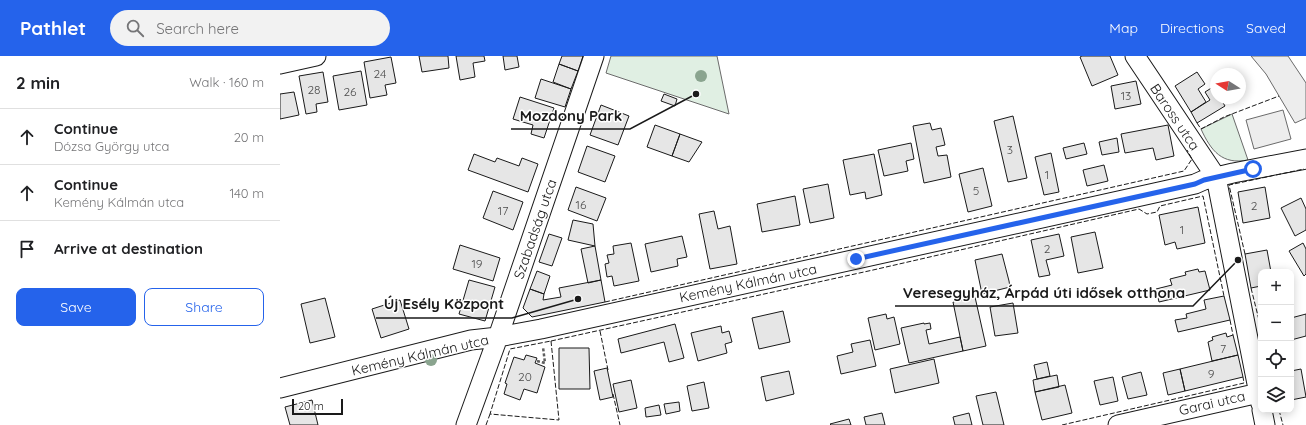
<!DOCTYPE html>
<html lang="en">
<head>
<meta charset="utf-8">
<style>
  body { margin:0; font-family:Quicksand,sans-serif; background:#f2f2f2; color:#202124 }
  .controls { position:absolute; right:12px; bottom:12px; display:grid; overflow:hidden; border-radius:8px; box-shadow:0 2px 10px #0003 }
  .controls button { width:36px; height:36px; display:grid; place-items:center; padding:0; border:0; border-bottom:1px solid #e0e0e0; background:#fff; color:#202124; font:20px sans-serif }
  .compass { position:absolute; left:930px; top:12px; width:36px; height:36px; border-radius:50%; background:#fff; box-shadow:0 2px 10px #0003; rotate:281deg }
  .scale { position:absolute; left:12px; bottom:10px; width:51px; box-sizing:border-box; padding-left:4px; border:2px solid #1a1a1a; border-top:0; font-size:11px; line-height:14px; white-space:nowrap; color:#1a1a1a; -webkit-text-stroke:3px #fff; paint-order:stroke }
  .stop { position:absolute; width:12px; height:12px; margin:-9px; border:3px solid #2563eb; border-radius:50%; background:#fff }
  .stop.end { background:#2563eb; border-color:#fff; box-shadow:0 1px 4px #0008 }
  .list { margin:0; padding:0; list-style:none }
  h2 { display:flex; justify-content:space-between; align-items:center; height:52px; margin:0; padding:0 16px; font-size:17px }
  h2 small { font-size:13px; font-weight:400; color:#757577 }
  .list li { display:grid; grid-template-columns:26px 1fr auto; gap:12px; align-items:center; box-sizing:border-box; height:56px; padding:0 16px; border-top:1px solid #e0e0e0 }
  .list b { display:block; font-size:15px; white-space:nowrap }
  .list p { margin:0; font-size:13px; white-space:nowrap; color:#757577 }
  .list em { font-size:13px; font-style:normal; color:#757577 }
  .actions { display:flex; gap:8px; padding:12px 16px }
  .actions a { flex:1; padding:9px 0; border:1px solid #2563eb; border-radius:8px; text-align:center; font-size:14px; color:#2563eb }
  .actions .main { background:#2563eb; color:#fff }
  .icon { flex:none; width:22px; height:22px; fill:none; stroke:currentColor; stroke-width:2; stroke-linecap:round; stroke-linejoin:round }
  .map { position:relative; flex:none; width:1026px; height:369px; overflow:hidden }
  header { display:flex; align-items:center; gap:24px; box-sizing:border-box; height:56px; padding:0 20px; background:#2563eb; color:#fff }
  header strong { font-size:19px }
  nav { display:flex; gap:22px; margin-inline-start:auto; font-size:14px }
  .search { width:280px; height:36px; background:#f2f2f2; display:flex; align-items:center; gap:10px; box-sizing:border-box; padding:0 14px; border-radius:22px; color:#757577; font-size:15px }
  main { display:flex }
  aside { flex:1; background:#fff }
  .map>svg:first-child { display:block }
  .green { fill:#e0efe3; stroke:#6a6a6a }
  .parking { fill:#ededed; stroke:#6a6a6a }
  .building { fill:#e6e6e6; stroke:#1a1a1a }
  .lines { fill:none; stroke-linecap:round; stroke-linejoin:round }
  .minor-casing { stroke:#1a1a1a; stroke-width:21 }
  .path { stroke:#5f5f5f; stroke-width:2.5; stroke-dasharray:3 2; stroke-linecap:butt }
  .minor { stroke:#fff; stroke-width:19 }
  .fence { stroke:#1a1a1a; stroke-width:1; stroke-dasharray:5 2; stroke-linecap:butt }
  .tree { fill:#8aa48f }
  .route { stroke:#2563eb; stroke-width:5 }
  .labels { text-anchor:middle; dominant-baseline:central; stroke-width:3; stroke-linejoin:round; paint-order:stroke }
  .number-label { font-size:12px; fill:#4d4d4d }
  .street-label { font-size:14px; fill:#1a1a1a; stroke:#fff }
  .leader { fill:none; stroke:#1a1a1a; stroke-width:1.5 }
  .callout-dot { fill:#1a1a1a; stroke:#fff; stroke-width:1.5 }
  .callout-label { font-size:15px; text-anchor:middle; font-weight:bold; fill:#1a1a1a; stroke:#fff; stroke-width:3; stroke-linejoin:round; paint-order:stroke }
</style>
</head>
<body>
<header>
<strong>Pathlet</strong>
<div class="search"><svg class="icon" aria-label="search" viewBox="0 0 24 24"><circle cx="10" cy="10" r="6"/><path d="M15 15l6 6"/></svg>Search here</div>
<nav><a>Map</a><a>Directions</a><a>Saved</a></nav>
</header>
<main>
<aside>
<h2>2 min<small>Walk · 160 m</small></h2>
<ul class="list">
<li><svg class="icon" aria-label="ahead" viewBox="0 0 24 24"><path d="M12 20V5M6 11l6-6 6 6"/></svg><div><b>Continue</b><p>Dózsa György utca</p></div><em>20 m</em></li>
<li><svg class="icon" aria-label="ahead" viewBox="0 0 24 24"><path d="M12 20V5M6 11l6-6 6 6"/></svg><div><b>Continue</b><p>Kemény Kálmán utca</p></div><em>140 m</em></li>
<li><svg class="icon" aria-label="arrive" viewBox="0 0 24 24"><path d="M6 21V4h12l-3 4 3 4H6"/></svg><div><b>Arrive at destination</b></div></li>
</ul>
<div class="actions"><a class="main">Save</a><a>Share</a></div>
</aside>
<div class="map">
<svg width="1026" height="369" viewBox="0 0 1026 369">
  <rect width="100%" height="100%" fill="#fff"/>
  <path class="green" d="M331,0H437L449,58L326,17Z
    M952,58L968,104C942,109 931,95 921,73Z"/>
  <path class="parking" d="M971,0H1008L1026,27V62L1015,67L986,18Z
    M1003,54L1011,83L974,93L966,64Z"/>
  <path class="building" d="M139,0H168L169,12L142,16Z
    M176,0H204L205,5L193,7L195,21L180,24Z
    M223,0H237L239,11L225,14Z
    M282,0H303L298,15L279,8Z
    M802,0H830L838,19L812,30L800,1Z
    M111,1L116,27L105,29L107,39L90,42L84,6Z
    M279,8L298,15L291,33L273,26Z
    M81,15L87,49L59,54L53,20Z
    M43,16L48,46L36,48L37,56L26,58L19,20Z
    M917,16L925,28L918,33L926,46L911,56L895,30Z
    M261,23L291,33L285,51L255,42Z
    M856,25L861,48L835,53L831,30Z
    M933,31L936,35V42H940L945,50L917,67L911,56L930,44L925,36Z
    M14,36L19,59L0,63V38Z
    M384,38L397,43L395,50L381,45Z
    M240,41L274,52L264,82L251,78L253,69L233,63Z
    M321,49L349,60L338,89L310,79Z
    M733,60L747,122L728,126L714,65Z
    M650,67L652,74L661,72L665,89L656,91L658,100L667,99L671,121L644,127L633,70Z
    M375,69L400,78L392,100L367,91Z
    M888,69L894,100L876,104L873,92L845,97L841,78Z
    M400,78L422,86L409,106L392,100Z
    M837,82L839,96L822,99L819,86Z
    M631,87L634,103L626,105L628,115L604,120L598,94Z
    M804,87L807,98L786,103L783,92Z
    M307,90L335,100L325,126L298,116Z
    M771,97L779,136L764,139L755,101Z
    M194,98L215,106L217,102L239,110L242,102L258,108L248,136L188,114Z
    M594,98L602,139L586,143L585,136L570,139L563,104Z
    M824,109L828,125L807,130L803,114Z
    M703,112L712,150L688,156L679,118Z
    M548,128L554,162L530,167L523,133Z
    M296,131L326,142L317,165L288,154Z
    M985,131L990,162L963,167L958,136Z
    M213,135L243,146L233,174L203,162Z
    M515,140L520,169L482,176L477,148Z
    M1021,142L1026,153V174L1015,180L1001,152Z
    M918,151L925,187L897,193L895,186L885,189L879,159Z
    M434,155L438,173L450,170L457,208L430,213L419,158Z
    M293,164L313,168L315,190L288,184Z
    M815,176L823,212L798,217L791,181Z
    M269,178L282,182L272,210L259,206Z
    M779,178L784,200L766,204L770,219L759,221L751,184Z
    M402,180L407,201L397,203L398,210L371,216L365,188Z
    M351,187L359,225L334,230L332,220L327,221L325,208L329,207L327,199L334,198L333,190Z
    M1023,187L1026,193V218L1024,220L1009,195Z
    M180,189L220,202L213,225L173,213Z
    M315,190L321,224L308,227L301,193Z
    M987,194L991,216H981V230L971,232L965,198Z
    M722,198L729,225L730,231L702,238L695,204Z
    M918,213L919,216L925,215L930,234L879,246L876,233L892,229L890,223L906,219L905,216Z
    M257,215L270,220L264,238L250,233Z
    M189,224L215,231L205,265L179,258Z
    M321,224L325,246L252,261L243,252L250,233L264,238L263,244L281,241L279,232Z
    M944,240L950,264L898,276L895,264L907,262L906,258L926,253L924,244Z
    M695,241L706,290L683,295L673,246Z
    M45,242L55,281L30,287L21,248Z
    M120,244L129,273L101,282L92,253Z
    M733,247L738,277L715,280L710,251Z
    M503,255L510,286L479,293L472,262Z
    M606,258L607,263L614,261L620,288L595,294L588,262Z
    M1026,258V280L1011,284V262Z
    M644,267V268L650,267L651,273L646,274L649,288L680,281L683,295L629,307L621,272Z
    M395,268L404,302L389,306L384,286L341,297L338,283Z
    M441,270L442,277L449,275L452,286L445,288L447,297L418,305L411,277Z
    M946,277L947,281L953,279L958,299L932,305L928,286L933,284L932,281Z
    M590,284L596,310L561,318L557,300L573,296L571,288Z
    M279,292H309L310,333H279Z
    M246,299L257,302L255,307L265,311L257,337L244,333L240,344L224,338L227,328L225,327L234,301L244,304Z
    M958,299L963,321L905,335L900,313Z
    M654,303L659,327L615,337L610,313Z
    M767,306L770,320L757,323L754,309Z
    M327,312L333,341L320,344L314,315Z
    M900,313L905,335L888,339L883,317Z
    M1021,313L1026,341L1011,344V315Z
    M509,315L514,338L486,345L481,321Z
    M861,316L867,339L848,343L842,321Z
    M777,319L779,331L755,336L753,324Z
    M833,321L838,345L820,349L814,325Z
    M351,324L357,352L339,356L333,328Z
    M424,326L429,352L412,355L407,330Z
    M785,329L792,357L762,364L755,336Z
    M716,336L724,369H703L696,340Z
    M32,344L38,369H10L5,351Z
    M399,346L400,355L386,358L384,348Z
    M379,349L381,359L366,361L365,352Z
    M602,357L605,369H586L584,361Z
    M689,357L692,369H675L673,361Z
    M569,363L571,369H551L550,368Z"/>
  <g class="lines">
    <g class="minor-casing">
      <path id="minor" d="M855,0L936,121L981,348
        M0,8L36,0
        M0,332L191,284L218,281L261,273L915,128L924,124L953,117L1026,103
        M982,354L985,369
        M186,369L218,281L314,0
        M838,369L979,337"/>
    </g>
    <path class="path" d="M257,305L265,307L263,291"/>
    <use href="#minor" class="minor"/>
    <path class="fence" d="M917,67L921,73L944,61L999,40
      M965,198L949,129L1024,113
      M971,232L981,272
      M325,246L904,115L912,103L907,94
      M950,264L953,279
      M320,275L328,314
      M271,285L593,214L859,153L867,158L877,156L880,150L923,140L944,240
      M271,285L279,364L210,358L230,293Z
      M333,338L340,369
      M999,354L1003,369
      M206,369L210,358
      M782,369L964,327L963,321"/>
  </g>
  <g class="tree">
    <circle cx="421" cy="20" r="6"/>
    <circle cx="151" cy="304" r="6"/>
  </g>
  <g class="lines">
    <path class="route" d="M576,203L915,128L924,124L973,113"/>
  </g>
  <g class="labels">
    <g class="number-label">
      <text x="100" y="17">24</text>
      <text x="34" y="33">28</text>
      <text x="70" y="35">26</text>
      <text x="846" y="39">13</text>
      <text x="730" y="93">3</text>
      <text x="767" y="118">1</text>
      <text x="696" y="134">5</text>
      <text x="301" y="148">16</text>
      <text x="974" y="149">2</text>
      <text x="223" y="154">17</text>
      <text x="902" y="173">1</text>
      <text x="767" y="192">2</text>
      <text x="197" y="207">19</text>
      <text x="943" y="292">7</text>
      <text x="931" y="317">9</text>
      <text x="245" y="320">20</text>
    </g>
    <g class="street-label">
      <text transform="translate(895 61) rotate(56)">Baross utca</text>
      <text transform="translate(255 173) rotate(-71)">Szabadság utca</text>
      <text transform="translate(468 227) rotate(-12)">Kemény Kálmán utca</text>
      <text transform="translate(140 299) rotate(-13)">Kemény Kálmán utca</text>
      <text transform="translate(932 347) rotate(-13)">Garai utca</text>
    </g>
  </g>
  <path class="leader" d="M416 38L350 73H231M958 204L913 250H615M298 243L232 262H96"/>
  <g class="callout-dot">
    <circle cx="416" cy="38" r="4"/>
    <circle cx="958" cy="204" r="4"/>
    <circle cx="298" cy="243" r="4"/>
  </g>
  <g class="callout-label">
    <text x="291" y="65">Mozdony Park</text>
    <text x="764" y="242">Veresegyház, Árpád úti idősek otthona</text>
    <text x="164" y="253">Új Esély Központ</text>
  </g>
</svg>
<div class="controls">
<button>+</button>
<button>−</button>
<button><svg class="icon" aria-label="locate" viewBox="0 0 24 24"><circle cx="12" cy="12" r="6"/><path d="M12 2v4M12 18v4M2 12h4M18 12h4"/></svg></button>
<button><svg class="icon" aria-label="layers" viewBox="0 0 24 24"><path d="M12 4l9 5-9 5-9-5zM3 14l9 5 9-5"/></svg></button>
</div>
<svg class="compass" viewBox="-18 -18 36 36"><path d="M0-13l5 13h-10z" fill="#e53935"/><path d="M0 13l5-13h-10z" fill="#757577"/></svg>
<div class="scale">20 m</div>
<div class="stop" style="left:973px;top:113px"></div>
<div class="stop end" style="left:576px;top:203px"></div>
</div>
</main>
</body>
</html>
